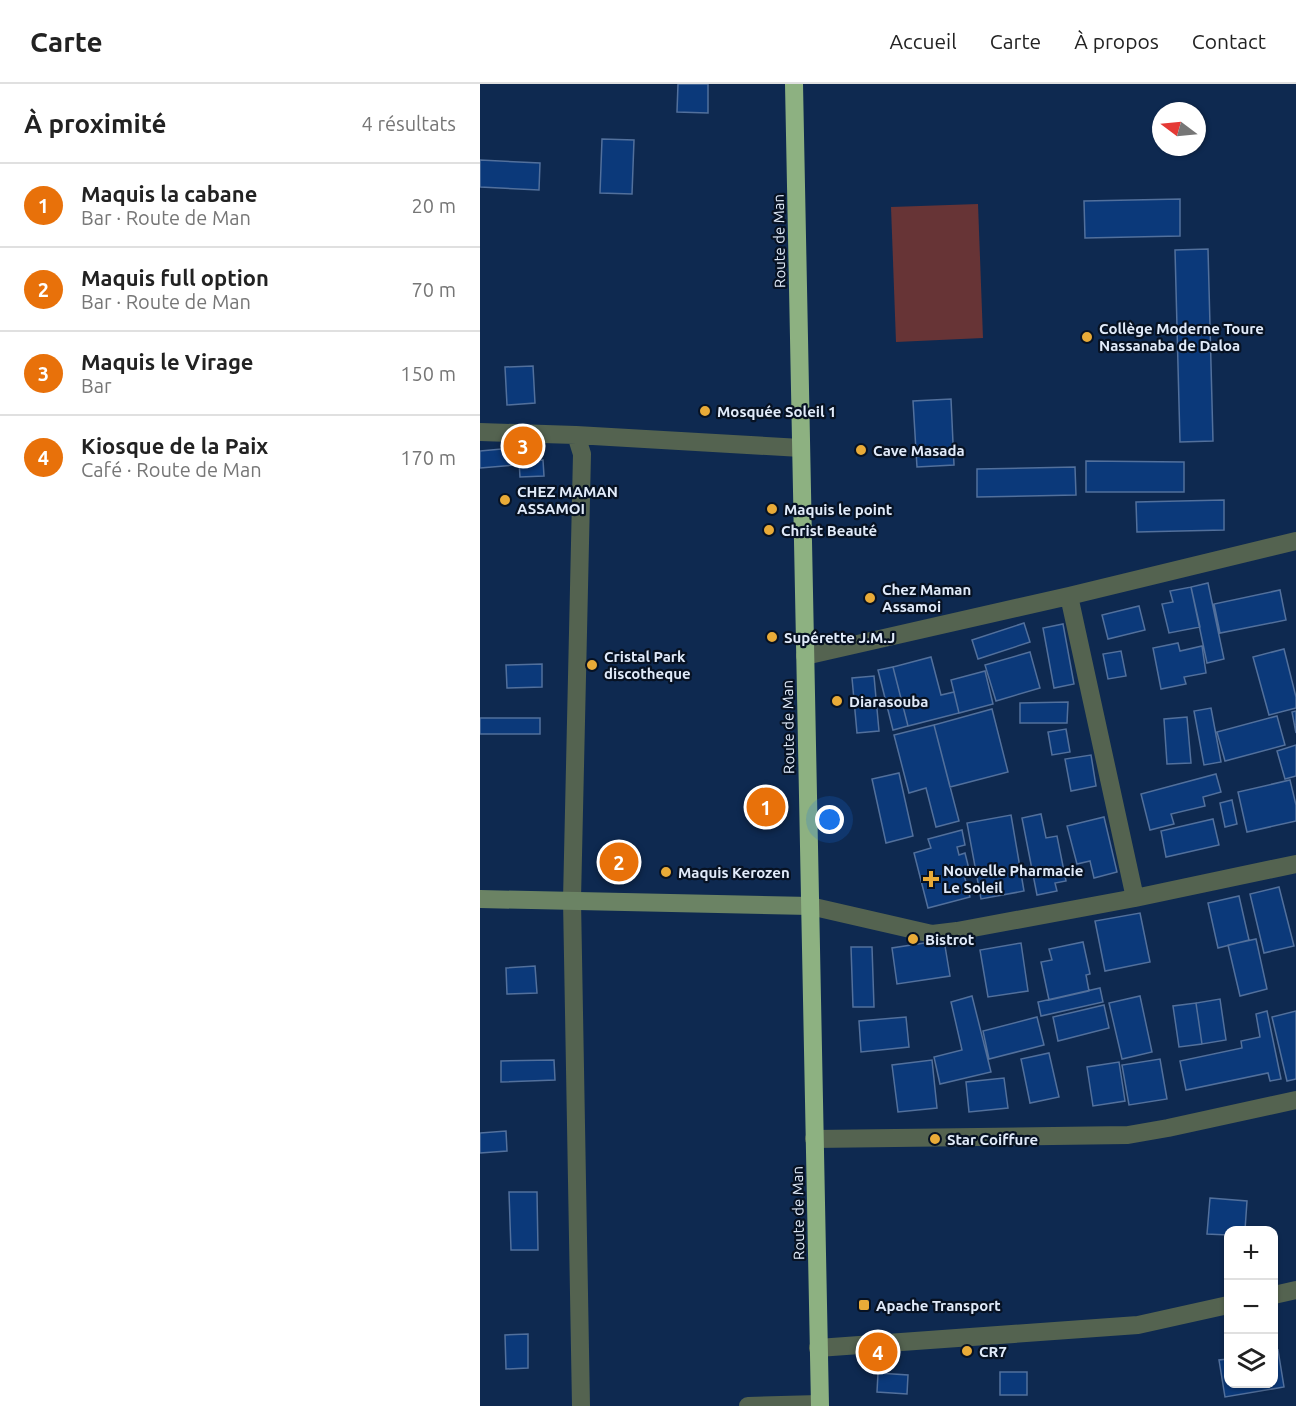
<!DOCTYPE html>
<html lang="fr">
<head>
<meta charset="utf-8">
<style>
  body { margin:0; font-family:Ubuntu,sans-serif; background:#f2f2f2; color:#222 }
  .controls { position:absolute; right:18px; bottom:18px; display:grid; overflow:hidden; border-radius:12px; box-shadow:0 2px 4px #0004 }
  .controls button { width:54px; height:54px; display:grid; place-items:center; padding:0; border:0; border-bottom:2px solid #e0e0e0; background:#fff; color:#222; font:30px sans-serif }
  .compass { position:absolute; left:672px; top:18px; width:54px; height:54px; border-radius:50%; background:#fff; box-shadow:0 2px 4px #0004; rotate:286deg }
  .you { position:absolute; left:350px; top:736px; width:21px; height:21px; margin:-15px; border:4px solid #fff; border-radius:50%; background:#1a73e8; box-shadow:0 0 0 9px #1a73e833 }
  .badge { display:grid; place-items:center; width:39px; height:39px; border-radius:50%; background:#db2777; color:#fff; font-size:20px; font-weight:700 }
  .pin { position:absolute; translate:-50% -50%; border:3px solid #fff; box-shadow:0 2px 6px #0006 }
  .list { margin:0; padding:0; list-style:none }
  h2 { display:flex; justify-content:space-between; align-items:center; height:78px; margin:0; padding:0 24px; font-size:26px }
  h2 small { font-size:20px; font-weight:400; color:#767676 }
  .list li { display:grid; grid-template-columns:39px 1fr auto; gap:18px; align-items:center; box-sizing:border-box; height:84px; padding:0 24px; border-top:2px solid #e0e0e0 }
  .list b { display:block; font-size:22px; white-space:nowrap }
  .list p { margin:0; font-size:20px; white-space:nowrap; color:#767676 }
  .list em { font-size:20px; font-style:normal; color:#767676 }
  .icon { flex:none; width:33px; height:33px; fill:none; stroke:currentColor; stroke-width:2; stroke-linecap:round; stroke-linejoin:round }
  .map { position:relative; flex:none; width:816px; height:1322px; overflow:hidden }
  header { display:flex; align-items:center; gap:36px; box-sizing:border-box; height:84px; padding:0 30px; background:#fff; border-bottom:2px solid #e0e0e0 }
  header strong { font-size:28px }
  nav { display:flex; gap:33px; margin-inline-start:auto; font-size:21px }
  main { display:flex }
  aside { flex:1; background:#fff }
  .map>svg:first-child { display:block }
  .green { fill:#673436 }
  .building { fill:#0b397a; stroke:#52709c; stroke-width:1.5 }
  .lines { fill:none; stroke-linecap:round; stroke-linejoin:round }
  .street { stroke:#546350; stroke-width:18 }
  .secondary { stroke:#6b8364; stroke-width:18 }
  .highway { stroke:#8db181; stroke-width:18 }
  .poi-dot { fill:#e9ab38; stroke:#071223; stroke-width:2 }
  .labels { text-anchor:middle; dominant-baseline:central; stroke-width:4.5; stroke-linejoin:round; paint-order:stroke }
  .street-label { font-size:15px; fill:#e1ebfa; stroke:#071223 }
  .poi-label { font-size:15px; font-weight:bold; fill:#e1ebfa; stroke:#071223; text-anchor:start }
</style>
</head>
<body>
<header>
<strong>Carte</strong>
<nav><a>Accueil</a><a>Carte</a><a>À propos</a><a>Contact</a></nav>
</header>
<main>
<aside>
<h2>À proximité<small>4 résultats</small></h2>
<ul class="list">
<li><span class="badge" style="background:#e8710a">1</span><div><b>Maquis la cabane</b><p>Bar · Route de Man</p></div><em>20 m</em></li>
<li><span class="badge" style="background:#e8710a">2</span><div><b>Maquis full option</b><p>Bar · Route de Man</p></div><em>70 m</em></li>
<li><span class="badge" style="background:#e8710a">3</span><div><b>Maquis le Virage</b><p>Bar</p></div><em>150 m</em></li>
<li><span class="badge" style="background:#e8710a">4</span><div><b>Kiosque de la Paix</b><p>Café · Route de Man</p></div><em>170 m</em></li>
</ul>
</aside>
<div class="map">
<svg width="816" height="1322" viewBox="0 0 816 1322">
  <rect width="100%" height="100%" fill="#0e2950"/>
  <path class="green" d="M498,120L503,254L416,258L411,123Z"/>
  <path class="building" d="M198,0H228V29L197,28Z
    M122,55L154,56L152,110L120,109Z
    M0,76L60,79L59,106L0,103Z
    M700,115V152L605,154L604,117Z
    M728,165L733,357L700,358L695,166Z
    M53,282L55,319L27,321L25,283Z
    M471,315L474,381L437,383L433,317Z
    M33,364L35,381L0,384V367Z
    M63,376L64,392L40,393L39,377Z
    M606,377L704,378V408H606Z
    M595,383L596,411L497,413V385Z
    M744,416V446L657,448L656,418Z
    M728,499L744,575L727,579L711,503Z
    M711,503L720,543L689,549L682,520L693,518L690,507Z
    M800,506L806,536L740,549L734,520Z
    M659,522L665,546L628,555L622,531Z
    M544,539L550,558L498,575L492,556Z
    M583,540L594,600L574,604L563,544Z
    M698,559L700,567L722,562L726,589L704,593L706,600L681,605L673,564Z
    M804,565L816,613V624L789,631L773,573Z
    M641,567L646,592L628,595L623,570Z
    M550,568L560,604L516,617L505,581Z
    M451,573L461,611L474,608L479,629L428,642L413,583Z
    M62,580V603L27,604L26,581Z
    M413,583L428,642L413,646L398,586Z
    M505,587L513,620L479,629L471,596Z
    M394,592L399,647L377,649L372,594Z
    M588,618L587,639H540V619Z
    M731,624L741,678L724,681L714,627Z
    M512,625L528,688L470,703L454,641Z
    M816,627V649L812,628Z
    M797,632L805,661L745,677L737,648Z
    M707,633L711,679L687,680L684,635Z
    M0,634H60V650H0Z
    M454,641L479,737L456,743L446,704L429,709L414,651Z
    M586,645L590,668L572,671L568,648Z
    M816,661V692L805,695L797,667Z
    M611,671L616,702L591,707L585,675Z
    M419,689L433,752L406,759L392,695Z
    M736,690L741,708L723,713L725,722L691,730L694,740L670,746L661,710Z
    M810,696L816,721V737L767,748L758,708Z
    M752,716L757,740L745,743L740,719Z
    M561,730L566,754L577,752L586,797L575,799L577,807L557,811L542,734Z
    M531,731L544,807L501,815L487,739Z
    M624,733L637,788L614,794L610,777L597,780L587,742Z
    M733,735L739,761L686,773L681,747Z
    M482,746L485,761L477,763L479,771L485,769L490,789L484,791L490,813L448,824L434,769L451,764L448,755Z
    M799,803L814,862L784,869L770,810Z
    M759,812L769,856L738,864L728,819Z
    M660,829L670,878L625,887L615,837Z
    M776,855L787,905L760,912L748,861Z
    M464,856L470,892L417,900L412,864Z
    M603,858L610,890L606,891L609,907L569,916L561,878L572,876L569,865Z
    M541,859L548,907L508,913L500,866Z
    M371,863H392L394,923H373Z
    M55,882L57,909L27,910L26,884Z
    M620,904L623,918L561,932L558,918Z
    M492,912L511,988L460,1000L454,973L482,966L471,918Z
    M660,912L672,968L642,975L629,919Z
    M740,915L746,956L722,960L716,919Z
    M716,919L722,960L699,963L693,922Z
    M624,921L629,944L578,957L573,933Z
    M787,927L801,995L790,997L788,989L706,1006L700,977L762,964L761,957L780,953L776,930Z
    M816,927V995L807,997L792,933Z
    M426,933L429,963L381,968L379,937Z
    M557,933L564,961L509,975L503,947Z
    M569,969L579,1013L550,1019L541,975Z
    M680,975L687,1015L649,1021L642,981Z
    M74,976L75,996L21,998V977Z
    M452,976L457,1024L418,1028L412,981Z
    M639,978L645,1017L613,1022L607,983Z
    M524,994L528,1024L489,1028L486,998Z
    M26,1047L27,1067L0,1069V1049Z
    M29,1108H57L58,1166H31Z
    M730,1114L767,1117L765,1146H748V1151L727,1150Z
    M48,1250V1284L26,1285L25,1251Z
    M798,1266L804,1303L745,1313L739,1276L748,1275V1300H794V1267Z
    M520,1288H547V1311H520Z
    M398,1289L428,1291L427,1310L397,1308Z"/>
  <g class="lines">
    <path class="street" d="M0,348L96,351L321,364
      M96,351L102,370L92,816L101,1322
      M589,512L655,814
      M325,572L589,512L816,457
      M330,822L452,850L477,847L655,814L816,780
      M334,1055L648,1051L688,1044L816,1016
      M794,1211L816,1206
      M338,1264L658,1241L748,1221
      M268,1322L339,1320"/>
    <path class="secondary" d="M0,815L330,822"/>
    <path class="highway" d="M314,0L340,1322"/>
  </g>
  <g class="poi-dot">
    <circle cx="607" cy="253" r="6"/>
    <circle cx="225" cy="327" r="6"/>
    <circle cx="381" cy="366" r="6"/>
    <circle cx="25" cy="416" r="6"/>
    <circle cx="292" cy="425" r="6"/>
    <circle cx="289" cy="446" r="6"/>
    <circle cx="390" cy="514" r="6"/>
    <circle cx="292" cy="553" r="6"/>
    <circle cx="112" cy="581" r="6"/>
    <circle cx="357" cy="617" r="6"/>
    <circle cx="186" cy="788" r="6"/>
    <path d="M448 786h6v6h6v6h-6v6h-6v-6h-6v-6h6z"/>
    <circle cx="433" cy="855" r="6"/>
    <circle cx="455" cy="1055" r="6"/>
    <rect x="378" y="1215" width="12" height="12" rx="3"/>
    <circle cx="487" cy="1267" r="6"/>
  </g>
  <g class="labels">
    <g class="street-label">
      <text transform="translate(299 157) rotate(-91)">Route de Man</text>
      <text transform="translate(308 643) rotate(-91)">Route de Man</text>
      <text transform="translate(318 1129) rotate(-91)">Route de Man</text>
    </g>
    <g class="poi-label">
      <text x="619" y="244">Collège Moderne Toure<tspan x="619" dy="17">Nassanaba de Daloa</tspan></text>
      <text x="237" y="327">Mosquée Soleil 1</text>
      <text x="393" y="366">Cave Masada</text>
      <text x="37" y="407">CHEZ MAMAN<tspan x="37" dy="17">ASSAMOI</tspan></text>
      <text x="304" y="425">Maquis le point</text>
      <text x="301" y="446">Christ Beauté</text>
      <text x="402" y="505">Chez Maman<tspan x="402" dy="17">Assamoi</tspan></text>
      <text x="304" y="553">Supérette J.M.J</text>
      <text x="124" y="572">Cristal Park<tspan x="124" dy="17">discotheque</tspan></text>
      <text x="369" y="617">Diarasouba</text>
      <text x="463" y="786">Nouvelle Pharmacie<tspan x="463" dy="17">Le Soleil</tspan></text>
      <text x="198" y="788">Maquis Kerozen</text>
      <text x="445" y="855">Bistrot</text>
      <text x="467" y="1055">Star Coiffure</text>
      <text x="396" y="1221">Apache Transport</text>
      <text x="499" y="1267">CR7</text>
    </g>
  </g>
</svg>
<div class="controls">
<button>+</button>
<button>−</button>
<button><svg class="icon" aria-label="layers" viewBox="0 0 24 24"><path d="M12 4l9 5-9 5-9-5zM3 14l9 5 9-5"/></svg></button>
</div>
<svg class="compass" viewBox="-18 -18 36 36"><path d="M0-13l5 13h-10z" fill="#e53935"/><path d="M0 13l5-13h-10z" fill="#767676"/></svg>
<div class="you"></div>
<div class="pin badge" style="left:286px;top:723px;background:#e8710a">1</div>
<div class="pin badge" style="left:139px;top:778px;background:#e8710a">2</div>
<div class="pin badge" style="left:43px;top:362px;background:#e8710a">3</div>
<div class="pin badge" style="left:398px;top:1268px;background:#e8710a">4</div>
</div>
</main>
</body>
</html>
